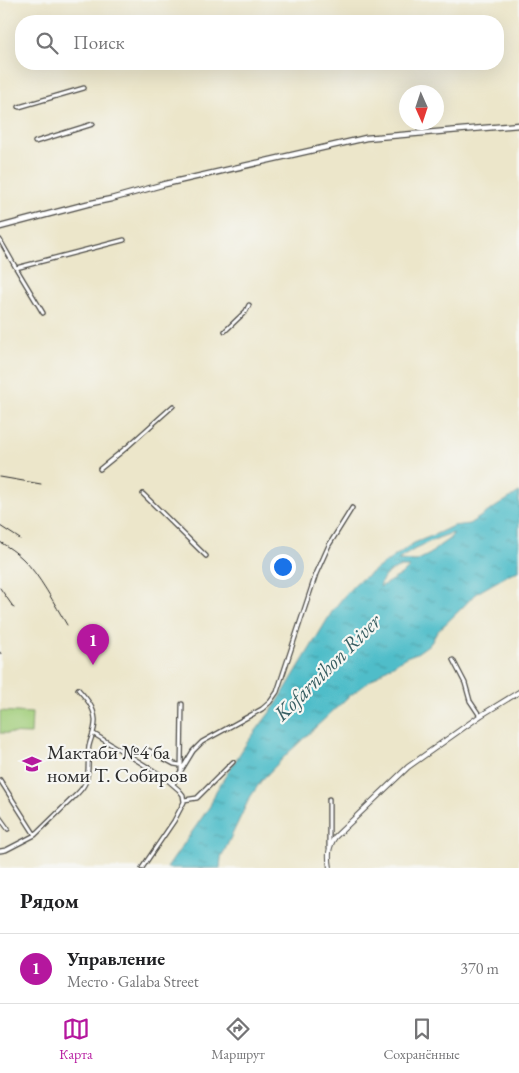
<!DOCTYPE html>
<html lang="ru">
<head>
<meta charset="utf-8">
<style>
  body { margin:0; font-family:"EB Garamond",serif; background:#f6f6f6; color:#202124 }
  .compass { position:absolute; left:399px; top:85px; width:45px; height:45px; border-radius:50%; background:#fff; box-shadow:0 5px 20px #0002; rotate:177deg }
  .you { position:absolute; left:282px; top:566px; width:18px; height:18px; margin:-12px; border:4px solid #fff; border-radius:50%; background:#1a73e8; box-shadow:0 0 0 8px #1a73e833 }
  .badge { display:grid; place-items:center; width:32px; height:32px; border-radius:50%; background:#b5179e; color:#fff; font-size:16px; font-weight:700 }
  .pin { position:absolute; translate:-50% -41px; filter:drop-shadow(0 1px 2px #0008) }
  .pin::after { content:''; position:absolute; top:26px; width:18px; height:15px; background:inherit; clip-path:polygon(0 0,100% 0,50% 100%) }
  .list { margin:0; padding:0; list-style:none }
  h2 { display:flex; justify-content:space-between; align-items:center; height:65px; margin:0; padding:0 20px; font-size:21px }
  h2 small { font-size:16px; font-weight:400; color:#757577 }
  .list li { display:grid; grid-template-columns:32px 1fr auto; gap:15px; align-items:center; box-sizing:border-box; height:70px; padding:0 20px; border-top:1px solid #e0e0e0 }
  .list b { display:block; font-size:19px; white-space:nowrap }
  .list p { margin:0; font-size:16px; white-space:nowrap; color:#757577 }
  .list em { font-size:16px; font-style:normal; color:#757577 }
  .icon { flex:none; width:28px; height:28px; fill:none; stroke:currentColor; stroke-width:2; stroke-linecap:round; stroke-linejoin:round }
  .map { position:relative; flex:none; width:519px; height:868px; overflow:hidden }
  .search { position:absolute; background:#fff; box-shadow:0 5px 20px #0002; left:15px; right:15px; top:15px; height:55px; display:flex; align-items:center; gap:12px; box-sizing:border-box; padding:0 18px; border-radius:20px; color:#757577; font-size:19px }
  .sheet { height:135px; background:#fff }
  nav { display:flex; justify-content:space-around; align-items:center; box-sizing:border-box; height:70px; border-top:1px solid #e0e0e0; background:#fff; font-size:14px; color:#757577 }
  nav a { display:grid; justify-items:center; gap:2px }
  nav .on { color:#b5179e }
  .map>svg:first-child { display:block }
  .pitch { fill:#a2ce7b; stroke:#667c53 }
  .water { fill:url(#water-ripples); stroke:#3e747a; fill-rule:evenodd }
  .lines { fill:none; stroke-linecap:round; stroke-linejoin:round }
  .minor-casing { stroke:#484743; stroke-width:5.5 }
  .tertiary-casing { stroke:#484743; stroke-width:6 }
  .secondary-casing { stroke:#484743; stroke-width:7 }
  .minor { stroke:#fff; stroke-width:3 }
  .tertiary { stroke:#fff; stroke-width:4 }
  .secondary { stroke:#fff; stroke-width:4.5 }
  .rail { stroke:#2b2b2b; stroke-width:1 }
  .labels { text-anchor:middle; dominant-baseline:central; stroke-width:4.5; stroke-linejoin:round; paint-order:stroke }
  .poi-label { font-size:20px; fill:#2b2b2b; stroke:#f6f6f2; text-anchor:start }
  .water-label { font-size:21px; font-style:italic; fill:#385e62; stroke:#f6f6f2 }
</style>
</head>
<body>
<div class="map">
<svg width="519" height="868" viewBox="0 0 519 868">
  <defs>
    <pattern id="water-ripples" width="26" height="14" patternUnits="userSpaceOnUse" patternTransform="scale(1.25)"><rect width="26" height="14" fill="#50bdc9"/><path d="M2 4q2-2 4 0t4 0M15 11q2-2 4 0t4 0" fill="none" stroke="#439aa3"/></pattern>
  </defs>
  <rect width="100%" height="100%" fill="#f6f6f2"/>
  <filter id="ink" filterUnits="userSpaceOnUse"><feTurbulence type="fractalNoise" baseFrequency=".02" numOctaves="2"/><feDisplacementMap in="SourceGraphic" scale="10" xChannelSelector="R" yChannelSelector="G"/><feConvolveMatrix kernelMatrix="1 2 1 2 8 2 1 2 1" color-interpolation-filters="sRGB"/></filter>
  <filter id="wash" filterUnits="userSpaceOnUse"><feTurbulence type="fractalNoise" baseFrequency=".0096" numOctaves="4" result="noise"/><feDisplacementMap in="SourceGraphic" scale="20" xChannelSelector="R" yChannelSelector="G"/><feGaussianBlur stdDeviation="1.12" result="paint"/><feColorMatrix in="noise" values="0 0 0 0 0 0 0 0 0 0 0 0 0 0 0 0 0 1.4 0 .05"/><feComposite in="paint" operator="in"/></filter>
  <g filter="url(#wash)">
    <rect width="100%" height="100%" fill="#ece6ca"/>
    <path class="pitch" d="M0,711L32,713L31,734L0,733Z"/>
    <path class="water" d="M519,492V571L512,573L475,594L464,606L437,632L431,643L417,653L406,657L385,670L347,698L288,753L261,781L249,799L221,858L220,868H167L210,806L216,791L246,744L277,703L333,610L345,595L356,583L414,543L434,535L453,526L469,524ZM454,533L449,539L439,546L430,554L416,561L398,560C413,549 436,537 454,533ZM401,567H410L401,575L380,587C383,574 389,572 401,567Z"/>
  </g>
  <g filter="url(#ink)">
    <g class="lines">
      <g class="minor-casing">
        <path id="minor" d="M19,107L84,88
          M35,142L93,124
          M0,240L16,268
          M43,313L16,268L124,240
          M225,331L246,311L249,305
          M100,469L126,448L173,406
          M143,494L206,556
          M453,660L465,683L470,701L480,716
          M94,734L164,777L179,790L183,795L184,802L174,821L142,868
          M146,749L174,764L180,765
          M181,771L182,704
          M0,780L35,835
          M173,784L193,751L202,742L262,709L270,702L277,692L316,574L329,545L352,508
          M329,799V847
          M184,800L197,798L233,762
          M0,818L8,829
          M0,851L6,850L35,835L77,794C81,790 84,787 86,781C90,770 87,757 89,746C91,737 96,729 95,719C94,707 86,698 78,689"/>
      </g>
      <g class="tertiary-casing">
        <path id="tertiary" d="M330,868C328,856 328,847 335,837L408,767L480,716L519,692"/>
      </g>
      <g class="secondary-casing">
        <path id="secondary" d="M0,227L87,204L111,199L165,184L366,138L519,125"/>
      </g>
      <use href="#minor" class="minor"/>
      <use href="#tertiary" class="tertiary"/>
      <use href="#secondary" class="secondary"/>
      <path class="rail" d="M0,477L41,484
        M0,526L20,539
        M0,542C8,547 16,552 23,559C39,574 55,605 67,625
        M0,588L14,608
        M0,652L1,654"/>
    </g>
  </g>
  <defs>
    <g id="school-bare" transform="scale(1.5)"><path d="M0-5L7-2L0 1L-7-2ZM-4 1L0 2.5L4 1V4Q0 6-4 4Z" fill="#b5179e" stroke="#f6f6f2" stroke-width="2.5" paint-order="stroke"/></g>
  </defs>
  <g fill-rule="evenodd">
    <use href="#school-bare" x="32" y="764"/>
  </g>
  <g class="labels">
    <g class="poi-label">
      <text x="47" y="752">Мактаби №4 ба<tspan x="47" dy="23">номи Т. Собиров</tspan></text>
    </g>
    <g class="water-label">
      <text transform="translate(327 667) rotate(-45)">Kofarnihon River</text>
    </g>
  </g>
</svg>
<svg class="compass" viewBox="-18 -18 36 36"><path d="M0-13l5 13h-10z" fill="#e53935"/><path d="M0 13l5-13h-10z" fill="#757577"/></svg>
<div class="you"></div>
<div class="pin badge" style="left:93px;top:665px">1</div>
<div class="search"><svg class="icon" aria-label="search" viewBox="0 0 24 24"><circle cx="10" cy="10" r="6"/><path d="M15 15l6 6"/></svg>Поиск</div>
</div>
<section class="sheet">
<h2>Рядом<small></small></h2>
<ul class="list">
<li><span class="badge">1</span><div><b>Управление</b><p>Место · Galaba Street</p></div><em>370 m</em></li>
</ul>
</section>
<nav>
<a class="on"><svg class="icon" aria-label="map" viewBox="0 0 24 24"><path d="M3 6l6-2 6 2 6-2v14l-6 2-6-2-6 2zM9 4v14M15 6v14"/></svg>Карта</a>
<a><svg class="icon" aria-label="directions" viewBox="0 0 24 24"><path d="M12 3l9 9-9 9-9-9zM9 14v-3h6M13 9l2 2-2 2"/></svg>Маршрут</a>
<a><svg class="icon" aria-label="saved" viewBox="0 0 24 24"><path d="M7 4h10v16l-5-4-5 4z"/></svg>Сохранённые</a>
</nav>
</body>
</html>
